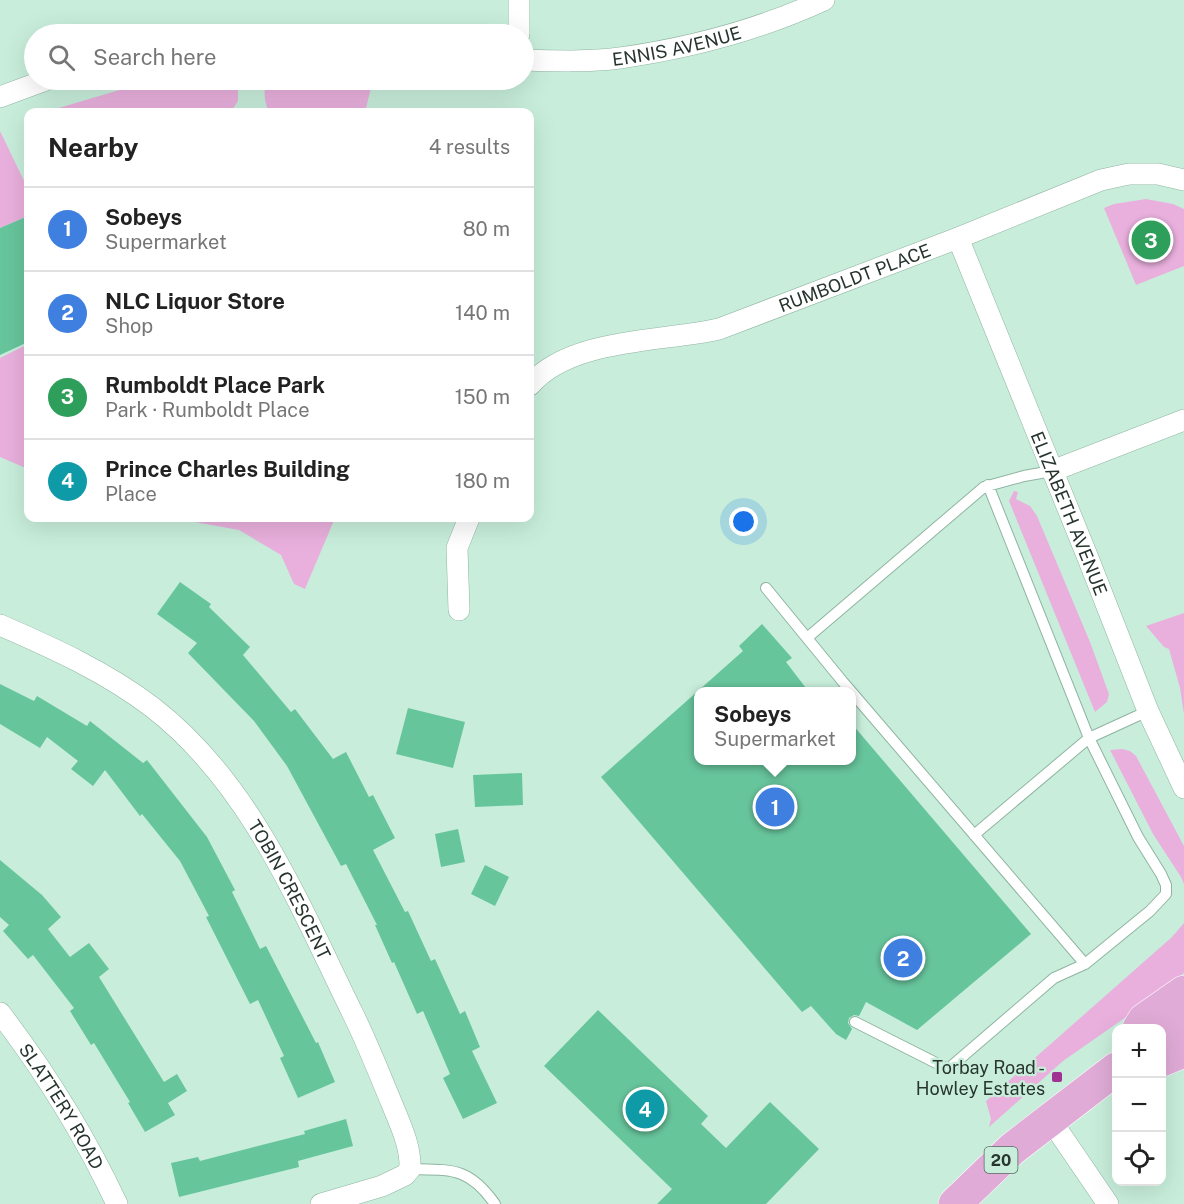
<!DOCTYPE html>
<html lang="en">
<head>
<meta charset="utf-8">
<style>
  body { margin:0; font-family:"Public Sans",sans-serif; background:#f2f2f2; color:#222 }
  .controls { position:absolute; right:18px; bottom:18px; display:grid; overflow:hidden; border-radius:12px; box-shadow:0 6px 24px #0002 }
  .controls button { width:54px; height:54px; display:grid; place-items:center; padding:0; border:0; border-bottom:2px solid #e0e0e0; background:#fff; color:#222; font:30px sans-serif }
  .you { position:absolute; left:744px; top:522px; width:21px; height:21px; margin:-15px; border:4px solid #fff; border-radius:50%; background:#1a73e8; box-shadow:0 0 0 9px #1a73e833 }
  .badge { display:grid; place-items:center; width:39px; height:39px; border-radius:50%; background:#a03291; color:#fff; font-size:20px; font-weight:700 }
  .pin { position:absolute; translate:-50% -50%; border:3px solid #fff; box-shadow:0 2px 6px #0006 }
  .popup { position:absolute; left:694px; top:687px; width:162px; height:78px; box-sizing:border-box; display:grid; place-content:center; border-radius:12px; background:#fff; filter:drop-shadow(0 2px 4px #0005); font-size:20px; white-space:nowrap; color:#767676 }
  .popup b { font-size:22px; color:#222 }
  .popup::after { content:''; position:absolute; left:50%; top:100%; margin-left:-12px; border:12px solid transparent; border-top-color:#fff }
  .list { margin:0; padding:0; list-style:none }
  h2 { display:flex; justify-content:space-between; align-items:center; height:78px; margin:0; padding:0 24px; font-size:26px }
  h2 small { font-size:20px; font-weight:400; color:#767676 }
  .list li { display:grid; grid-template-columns:39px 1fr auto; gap:18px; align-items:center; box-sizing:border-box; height:84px; padding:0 24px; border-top:2px solid #e0e0e0 }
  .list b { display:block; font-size:22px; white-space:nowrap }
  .list p { margin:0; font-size:20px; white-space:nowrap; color:#767676 }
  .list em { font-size:20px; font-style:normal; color:#767676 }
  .icon { flex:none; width:33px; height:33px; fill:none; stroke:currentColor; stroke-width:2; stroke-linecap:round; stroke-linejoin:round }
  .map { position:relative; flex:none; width:1184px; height:1204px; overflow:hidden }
  .search { position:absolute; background:#fff; box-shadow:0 6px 24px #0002; left:24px; top:24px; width:510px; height:66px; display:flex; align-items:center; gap:15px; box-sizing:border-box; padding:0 21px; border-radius:33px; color:#767676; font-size:22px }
  .panel { position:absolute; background:#fff; box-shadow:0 6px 24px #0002; left:24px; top:108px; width:510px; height:414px; border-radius:12px }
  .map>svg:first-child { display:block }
  .green { fill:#e9b0dd }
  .building { fill:#67c59c }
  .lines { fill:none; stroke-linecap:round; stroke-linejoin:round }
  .lane-casing { stroke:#8fb4a2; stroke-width:12 }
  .street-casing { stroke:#8fb4a2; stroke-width:22 }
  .primary-casing { stroke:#fff; stroke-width:34 }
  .lane { stroke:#fff; stroke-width:10 }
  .street { stroke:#fff; stroke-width:21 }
  .primary { stroke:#e0acd7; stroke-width:33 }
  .poi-dot { fill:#a03291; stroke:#c8eedb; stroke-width:2 }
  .labels { text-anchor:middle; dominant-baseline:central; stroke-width:4.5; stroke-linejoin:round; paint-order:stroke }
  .shield { fill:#c8eedb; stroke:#576c62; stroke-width:1.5 }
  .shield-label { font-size:16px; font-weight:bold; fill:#27352e }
  .street-label { font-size:18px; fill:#27352e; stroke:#c8eedb }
  .poi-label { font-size:18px; fill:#27352e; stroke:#c8eedb; text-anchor:end }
</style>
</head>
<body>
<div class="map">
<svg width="1184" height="1204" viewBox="0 0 1184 1204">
  <rect width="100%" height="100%" fill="#c8eedb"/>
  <path class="green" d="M178,80H238V101L231,112H45L123,89Z
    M267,80H373L365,112H270C264,105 263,89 267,80Z
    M0,131L28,189V216L0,228Z
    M1146,199L1173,204L1184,209V266L1136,285L1104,208L1114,204Z
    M28,344V469L0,457V358Z
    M1014,491L1018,492L1016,499L1030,506L1037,516L1090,642L1109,694L1107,702L1095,712L1009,501Z
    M172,518H335L305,589L294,584L281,555L239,530Z
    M1184,613V714L1180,688L1169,649L1164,647L1146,626Z
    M1122,749L1130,751L1136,756L1184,846V884L1181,877L1153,834L1110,750Z
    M1184,923V973L1152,999L1063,1061L989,1127L991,1119L986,1101L1172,937Z"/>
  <path class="building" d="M28,216V342L0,355V228Z
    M180,582L211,604L209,607L250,647L243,655L291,712L295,709L333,759L346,752L369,797L373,795L395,838L373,850L405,912L408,911L431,961L435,959L460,1014L465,1011L480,1047L472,1051L497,1103L463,1119L443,1078L450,1074L423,1011L417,1014L394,962L392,963L375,925H377L346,864L341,866L287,766L254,721L188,653L197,643L157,614Z
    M762,624L792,658L786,662L809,692H699V760H852V724L1031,934L917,1030L866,1002L859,1016L854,1015L849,1018L848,1023L852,1029L846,1040L836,1034L811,1006L802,1012L601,777L743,651L739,646Z
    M0,684L34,701L37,696L87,726L90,721L143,763L147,760L207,837L235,890L232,892L260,949L266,946L316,1043L318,1042L335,1082L298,1098L280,1058L284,1056L258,1000L250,1004L206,917L209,916L180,861L142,814L140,816L105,770L93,786L71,769L78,761L47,737L40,748L0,724Z
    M408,708L465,722L453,768L396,754Z
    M522,773L523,805L475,807L473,775Z
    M458,829L465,862L441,867L435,834Z
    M0,860L42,895L61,917L48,929L70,957L89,943L109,969L99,977L164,1082L177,1074L187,1091L168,1103L175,1115L145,1132L128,1103L130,1102L94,1043L91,1045L70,1011L74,1008L33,955L28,959L3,931L9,925L0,917Z
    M485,865L509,877L495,906L471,894Z
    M598,1010L708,1116L701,1124L726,1148L770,1102L819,1149L766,1204H657L672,1189L544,1066Z
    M346,1119L353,1146L298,1161L299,1167L179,1197L171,1163L198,1157L200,1161L305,1134L304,1131Z"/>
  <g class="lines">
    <g class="lane-casing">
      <path id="lane" d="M766,588L843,682L1085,964
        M807,638L984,487L1024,476L1052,471
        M974,835L1089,738L1148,711
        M855,1022L948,1069L1054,978L1085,964L1150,911L1166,894V885L1161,874L1138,837L1089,738L988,485
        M410,1169C452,1170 469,1167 495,1204"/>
    </g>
    <g class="street-casing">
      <g id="street">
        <path d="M519,0V34"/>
        <path id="s1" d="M524,60C556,61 589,62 620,58C690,48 761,29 824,0"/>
        <path d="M0,97L46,80"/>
        <path id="s2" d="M958,238L1088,558L1148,711L1184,788"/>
        <path id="s3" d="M530,385C570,338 662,342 719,329L958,238L1101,180L1129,174H1158L1184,180"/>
        <path d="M1052,471L1184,420"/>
        <path d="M459,610L457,548L469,518"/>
        <path id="s4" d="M0,625C53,648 106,672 152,707C250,782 299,904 352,1012C367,1042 379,1073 392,1104C400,1124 411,1146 410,1169L405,1175L382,1186L321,1204"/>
        <path id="s5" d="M0,1013C46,1073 85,1136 117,1204"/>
        <path d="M1050,1119L1108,1204"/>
      </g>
    </g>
    <g class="primary-casing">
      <path id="primary" d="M1139,1028L1144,1020L1184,992
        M1162,1037L1184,1022
        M1162,1060L1184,1051
        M955,1204L1012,1149L1116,1069"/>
    </g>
    <use href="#lane" class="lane"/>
    <use href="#street" class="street"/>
    <use href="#primary" class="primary"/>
  </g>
  <rect class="poi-dot" x="1051" y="1071" width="12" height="12" rx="3"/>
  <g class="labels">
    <rect class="shield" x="984.5" y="1147" width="33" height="26" rx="4.5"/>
    <g class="shield-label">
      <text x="1001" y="1160">20</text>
    </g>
    <g class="street-label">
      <text stroke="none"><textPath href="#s1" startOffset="154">ENNIS AVENUE</textPath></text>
      <text stroke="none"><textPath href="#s3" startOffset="346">RUMBOLDT PLACE</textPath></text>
      <text stroke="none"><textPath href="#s2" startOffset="297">ELIZABETH AVENUE</textPath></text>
      <text stroke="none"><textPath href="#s4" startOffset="404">TOBIN CRESCENT</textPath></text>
      <text stroke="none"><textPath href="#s5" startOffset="112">SLATTERY ROAD</textPath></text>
    </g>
    <g class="poi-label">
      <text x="1045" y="1067">Torbay Road -<tspan x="1045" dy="21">Howley Estates</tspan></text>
    </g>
  </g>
</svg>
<div class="controls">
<button>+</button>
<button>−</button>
<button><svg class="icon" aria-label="locate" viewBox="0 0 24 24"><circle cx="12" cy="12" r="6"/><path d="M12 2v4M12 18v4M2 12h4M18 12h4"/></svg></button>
</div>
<div class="you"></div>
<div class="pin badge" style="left:775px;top:807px;background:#3f7fe0">1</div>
<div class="popup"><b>Sobeys</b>Supermarket</div>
<div class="pin badge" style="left:903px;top:958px;background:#3f7fe0">2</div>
<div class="pin badge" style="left:1151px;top:240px;background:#2e9e5b">3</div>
<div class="pin badge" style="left:645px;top:1109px;background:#0f9aa8">4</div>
<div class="search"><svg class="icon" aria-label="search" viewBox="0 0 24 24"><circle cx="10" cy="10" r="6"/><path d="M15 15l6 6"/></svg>Search here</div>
<section class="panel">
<h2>Nearby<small>4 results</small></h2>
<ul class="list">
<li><span class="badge" style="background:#3f7fe0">1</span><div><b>Sobeys</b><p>Supermarket</p></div><em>80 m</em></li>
<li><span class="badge" style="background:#3f7fe0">2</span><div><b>NLC Liquor Store</b><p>Shop</p></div><em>140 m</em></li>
<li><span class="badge" style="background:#2e9e5b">3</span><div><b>Rumboldt Place Park</b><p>Park · Rumboldt Place</p></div><em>150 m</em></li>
<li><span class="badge" style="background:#0f9aa8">4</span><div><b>Prince Charles Building</b><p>Place</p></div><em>180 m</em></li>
</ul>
</section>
</div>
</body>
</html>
